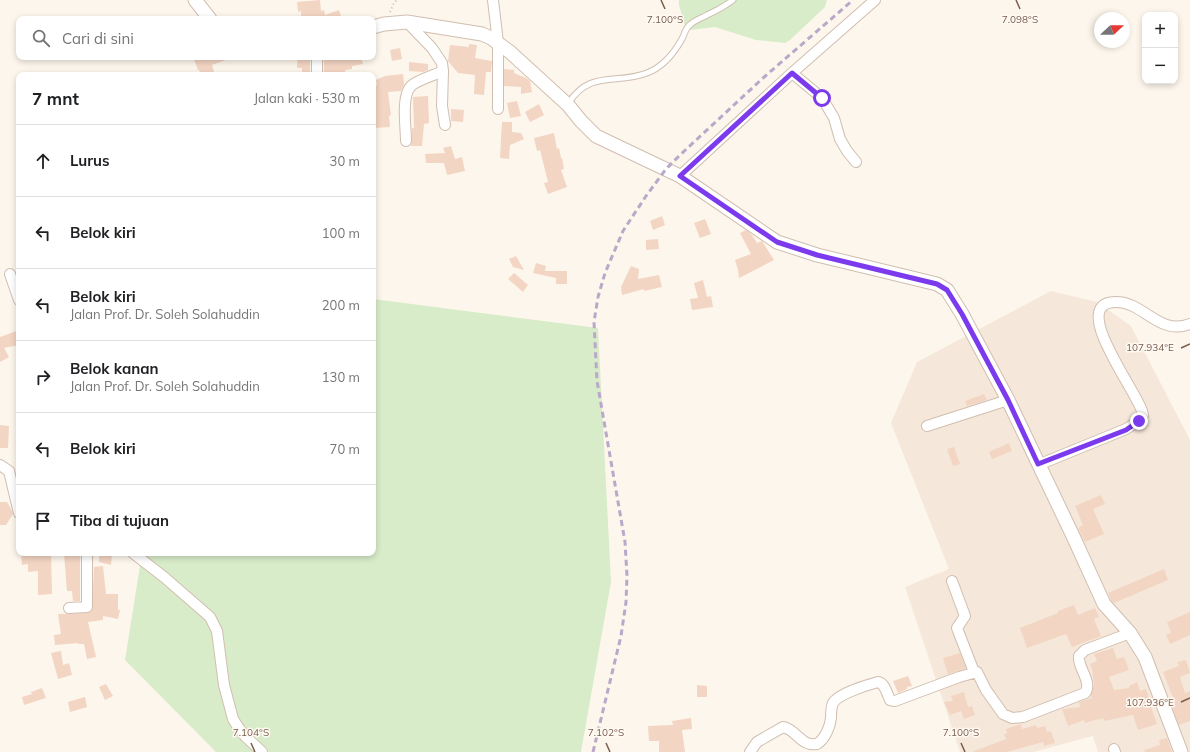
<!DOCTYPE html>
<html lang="id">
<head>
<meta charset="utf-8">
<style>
  body { margin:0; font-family:Mulish,sans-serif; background:#f2f2f2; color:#202124 }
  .controls { position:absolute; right:12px; top:12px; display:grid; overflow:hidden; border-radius:8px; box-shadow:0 2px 6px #0003 }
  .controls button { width:36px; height:36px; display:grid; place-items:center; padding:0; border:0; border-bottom:1px solid #e0e0e0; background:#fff; color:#202124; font:20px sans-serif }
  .compass { position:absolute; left:1094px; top:12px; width:36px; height:36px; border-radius:50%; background:#fff; box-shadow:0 2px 6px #0003; rotate:68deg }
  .stop { position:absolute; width:12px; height:12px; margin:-9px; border:3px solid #7c3aed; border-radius:50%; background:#fff }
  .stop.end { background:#7c3aed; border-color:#fff; box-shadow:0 1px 4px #0008 }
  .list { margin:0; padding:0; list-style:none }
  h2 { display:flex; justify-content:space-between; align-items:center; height:52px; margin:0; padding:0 16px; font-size:17px }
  h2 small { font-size:13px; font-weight:400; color:#757577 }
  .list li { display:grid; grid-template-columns:26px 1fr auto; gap:12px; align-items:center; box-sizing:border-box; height:72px; padding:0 16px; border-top:1px solid #e0e0e0 }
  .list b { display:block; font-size:15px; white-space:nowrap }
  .list p { margin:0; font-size:13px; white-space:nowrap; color:#757577 }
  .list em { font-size:13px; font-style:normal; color:#757577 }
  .icon { flex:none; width:22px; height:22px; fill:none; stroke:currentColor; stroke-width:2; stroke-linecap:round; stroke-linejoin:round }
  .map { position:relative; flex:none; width:1190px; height:752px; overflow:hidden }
  .search { position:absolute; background:#fff; box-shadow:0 2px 6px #0003; left:16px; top:16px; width:360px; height:44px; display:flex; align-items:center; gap:10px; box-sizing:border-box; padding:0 14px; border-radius:8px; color:#757577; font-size:15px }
  .panel { position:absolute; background:#fff; box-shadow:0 2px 6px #0003; left:16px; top:72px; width:360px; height:484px; border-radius:8px }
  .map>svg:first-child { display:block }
  .residential { fill:#f5e8da }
  .green { fill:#d8ecc9 }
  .building { fill:#f3d5c3 }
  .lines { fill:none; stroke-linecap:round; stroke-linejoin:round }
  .service-casing { stroke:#d1beb0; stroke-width:7 }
  .minor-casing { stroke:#d1beb0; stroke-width:12 }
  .tertiary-casing { stroke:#d1beb0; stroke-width:15 }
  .path { stroke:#d9b8a5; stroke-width:2; stroke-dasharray:1 3; stroke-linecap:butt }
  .service { stroke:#fff; stroke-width:5 }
  .minor { stroke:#fff; stroke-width:10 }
  .tertiary { stroke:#fff; stroke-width:13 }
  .rail { stroke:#b9a8c9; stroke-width:3; stroke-dasharray:6 4; stroke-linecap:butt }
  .route { stroke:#7c3aed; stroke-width:5 }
  .ticks { fill:none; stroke:#7a5c4d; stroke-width:1.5 }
  .ticks-label { font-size:10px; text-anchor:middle; fill:#7a5c4d; stroke:#fffaf3; stroke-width:3; stroke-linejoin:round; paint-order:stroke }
</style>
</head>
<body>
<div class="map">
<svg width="1190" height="752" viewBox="0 0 1190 752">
  <rect width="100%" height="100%" fill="#fdf6ec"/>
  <path class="residential" d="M1051,291L1097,302L1131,326L1190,440V752H1098L1093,736L1033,752H960L905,587L949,569L891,423L917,362Z"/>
  <path class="green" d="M679,0H827L825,7L790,40L785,43L756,40L715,27L690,30L685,26L679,5Z
    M373,299L598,328L611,582L581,752H216L125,660L142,553H373Z"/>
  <path class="building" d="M320,0L321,11L324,10L325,15L339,10L342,19H301V11L298,12L297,2Z
    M469,44L477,45L475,58L492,61L491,72H486L484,95L474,94L475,75L458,73L448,61L450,45L469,47Z
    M400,48L402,59L392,61L390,50Z
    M193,57H231V58L212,65L215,75H201L199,70H198Z
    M298,57H310V75H302V68H297Z
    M324,57H361L363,64L352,66V69L345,70L346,75H324Z
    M409,62L428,64V70L423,72L409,71Z
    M504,69L514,70V73L526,78L530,81L532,92L521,94V87L504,86Z
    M403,74L404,84L401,91L388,92L391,115L389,116L390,127L373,128V85H377L376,80L385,76Z
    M428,96L429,123L424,124L422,146H411L412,141V128H414L413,97Z
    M517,101L521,116L510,118L507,103Z
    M539,104L544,115L530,122L525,112Z
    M451,109L464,110L463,122L451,121Z
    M502,122H512V132L521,133L524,139L510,145L509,159L500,158Z
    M554,133L557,149L559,148L561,158H562L564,169L561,170L567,187L548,194L544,183L548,182L540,150L537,151L534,138Z
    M451,146L455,159L462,157L465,171L447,175L444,163H426L425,154L445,153L443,148Z
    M662,216L665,225L653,230L650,221Z
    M705,219L711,234L700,238L694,223Z
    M746,230L752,235L757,243L762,241L774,260L739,278L738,270L735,260L751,254L740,233Z
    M658,239L659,249L646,250V240Z
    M516,256L524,270L513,267L509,259Z
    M536,263L546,266L545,271H567V284H556V278L533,273Z
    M631,266L639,269L638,279L659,275L662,287L644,291V289L622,295L621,287Z
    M514,273L528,285L523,292L508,279Z
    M703,280L707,297L711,296L713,307L692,310L690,299L698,298L694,283Z
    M19,330V345L4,348L9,357L0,362V337Z
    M984,394L987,400L967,406L965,401Z
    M0,425L9,426L8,448H0Z
    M1009,443L1012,451L992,459L989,452Z
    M954,447L960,464L953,466L947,449Z
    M1101,495L1105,504L1093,509L1104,534L1085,542L1078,528L1083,525L1075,506Z
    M0,502H7L11,509L13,514L6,525H0Z
    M34,553H51L52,594L38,595V571L28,572V564L22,565L21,554Z
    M64,553H80V601H73L72,591H67Z
    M99,553H112L111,565L99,562Z
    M103,566L106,594H118V610H120L118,619L103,616V620L88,622L96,657L87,659L84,644H78V643L55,645L54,635L61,634L58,614L87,613L92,610L94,567Z
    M1164,569L1168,580L1114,603L1111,600L1108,593Z
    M1074,605L1078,615L1095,608L1099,617L1094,619L1101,636L1072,647L1066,634L1027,648L1020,628L1058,613V611Z
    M1190,612V635L1170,644L1166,635L1171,633L1167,622Z
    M1113,648L1117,659L1124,657L1129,670L1109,677L1114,690L1129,688V686L1137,682L1140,691L1146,689L1151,704H1150L1157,724L1138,730L1133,715L1104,721L1103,718L1099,720L1098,719L1085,723L1084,720L1068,726L1062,709L1080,707L1079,702L1092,698L1091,696L1094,684L1092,669L1090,664L1097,661L1094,654Z
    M61,651L63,665L69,663L72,675L58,679L51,653Z
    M960,653L966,668L948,674L943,658Z
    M1186,660L1190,673L1180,677L1185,693L1190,691V721L1179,725L1169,699L1173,698L1163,672L1179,666L1177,662Z
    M908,676L912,686L907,687V689L898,693L893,681Z
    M106,684L113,696L105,700L99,687Z
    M697,685L707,686V697H697Z
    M42,688L46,698L24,705L22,697L32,694L31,692Z
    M964,692L968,707L972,706L975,715L964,719L961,711L950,715L944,702L953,701L951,696Z
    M85,697L87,707L70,712L68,702Z
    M691,718L692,729L682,730L685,752H659V741H649L648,726L673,725L672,721Z
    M1021,724L1022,729L1036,725L1037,728L1045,726L1047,732L1051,731L1055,743L1044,746L1043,742L1007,752H974V751L1006,739L1004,734L1007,733L1006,729Z
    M1167,738L1172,752H1145L1144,750L1160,745L1159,740Z"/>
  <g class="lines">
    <g class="service-casing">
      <path id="service" d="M568,104C590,69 616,85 647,73C663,67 675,52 683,37C685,32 686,27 691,24C695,20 702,18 707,15C716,11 725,6 733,0"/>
    </g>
    <g class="minor-casing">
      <path id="minor" d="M493,0L498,43V109
        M407,22L432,48L442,63L443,71L442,106L445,125
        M317,57V75
        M792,73L822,98L834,118L840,139L847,151L856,162
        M406,141C406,127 401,96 411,86C417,80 435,75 443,71
        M680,176L792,73L875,0
        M10,274L19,300
        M927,426L1008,400
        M0,465L9,471L19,513
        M1038,465L1126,429L1139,421L1143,415C1142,397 1065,302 1116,302C1144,302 1159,336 1190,324
        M133,553L164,577L210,617L217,631L224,685L233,719L238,727L245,736L262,752
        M952,581L965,616L957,628L974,672
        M69,608L87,607V553
        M1114,749L1115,752
        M750,752L757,742L783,727C796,729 801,747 817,744C825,739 830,727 831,718C831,713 831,707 833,703C838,694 867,685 878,682C885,683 887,694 890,700L895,701L959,677L977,672L986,690L1003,714L1012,718L1023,717L1085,693C1093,682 1077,667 1079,656L1085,650L1130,633"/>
    </g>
    <g class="tertiary-casing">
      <path id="tertiary" d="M195,0L210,19
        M373,27L384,24L407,22L482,34L491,38L510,52L568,105L581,121L596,136L680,176L777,242L817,255L937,284L947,290L962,314L1008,400L1073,536L1104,604L1130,633L1145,657L1181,752"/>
    </g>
    <path class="path" d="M390,12L394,3L397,0"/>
    <use href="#service" class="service"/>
    <use href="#minor" class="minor"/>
    <use href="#tertiary" class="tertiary"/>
    <path class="rail" d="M593,752L621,636L626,602L627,576L625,542L597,381L594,322L598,297L605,273L623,231L646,196L666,169L680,155L763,78L853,0"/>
  </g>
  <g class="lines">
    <path class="route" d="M822,98L792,73L680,176L777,242L817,255L937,284L947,290L962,314L1008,400L1038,464L1126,430L1139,421"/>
  </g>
  <path class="ticks" d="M661,0L665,9M1016,0L1020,9M1181,348L1190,344M1181,702L1190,698M251,743L255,752M606,743L610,752M961,743L965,752"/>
  <g class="ticks-label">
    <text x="665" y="23">7.100°S</text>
    <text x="1020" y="23">7.098°S</text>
    <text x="1150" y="351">107.934°E</text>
    <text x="1150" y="706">107.936°E</text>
    <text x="251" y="736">7.104°S</text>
    <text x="606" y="736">7.102°S</text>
    <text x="961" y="736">7.100°S</text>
  </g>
</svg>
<div class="controls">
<button>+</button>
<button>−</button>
</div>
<svg class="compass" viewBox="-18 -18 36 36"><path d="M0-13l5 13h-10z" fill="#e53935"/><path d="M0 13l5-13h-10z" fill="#757577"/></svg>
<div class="stop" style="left:822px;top:98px"></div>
<div class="stop end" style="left:1139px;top:421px"></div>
<div class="search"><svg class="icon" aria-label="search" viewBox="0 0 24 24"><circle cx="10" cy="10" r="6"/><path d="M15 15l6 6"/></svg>Cari di sini</div>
<section class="panel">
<h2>7 mnt<small>Jalan kaki · 530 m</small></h2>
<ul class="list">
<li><svg class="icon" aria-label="ahead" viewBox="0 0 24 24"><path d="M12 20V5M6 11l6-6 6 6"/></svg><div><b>Lurus</b></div><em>30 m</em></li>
<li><svg class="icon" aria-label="left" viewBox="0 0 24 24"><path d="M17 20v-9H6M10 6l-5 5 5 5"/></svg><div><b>Belok kiri</b></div><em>100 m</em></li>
<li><svg class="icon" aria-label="left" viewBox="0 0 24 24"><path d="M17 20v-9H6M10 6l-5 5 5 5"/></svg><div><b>Belok kiri</b><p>Jalan Prof. Dr. Soleh Solahuddin</p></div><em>200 m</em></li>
<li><svg class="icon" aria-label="right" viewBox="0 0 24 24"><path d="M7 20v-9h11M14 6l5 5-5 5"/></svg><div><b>Belok kanan</b><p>Jalan Prof. Dr. Soleh Solahuddin</p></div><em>130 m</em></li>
<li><svg class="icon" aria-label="left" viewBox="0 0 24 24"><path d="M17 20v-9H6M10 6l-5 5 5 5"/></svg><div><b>Belok kiri</b></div><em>70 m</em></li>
<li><svg class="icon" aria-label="arrive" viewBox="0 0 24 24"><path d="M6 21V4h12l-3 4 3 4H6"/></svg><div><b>Tiba di tujuan</b></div></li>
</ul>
</section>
</div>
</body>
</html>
